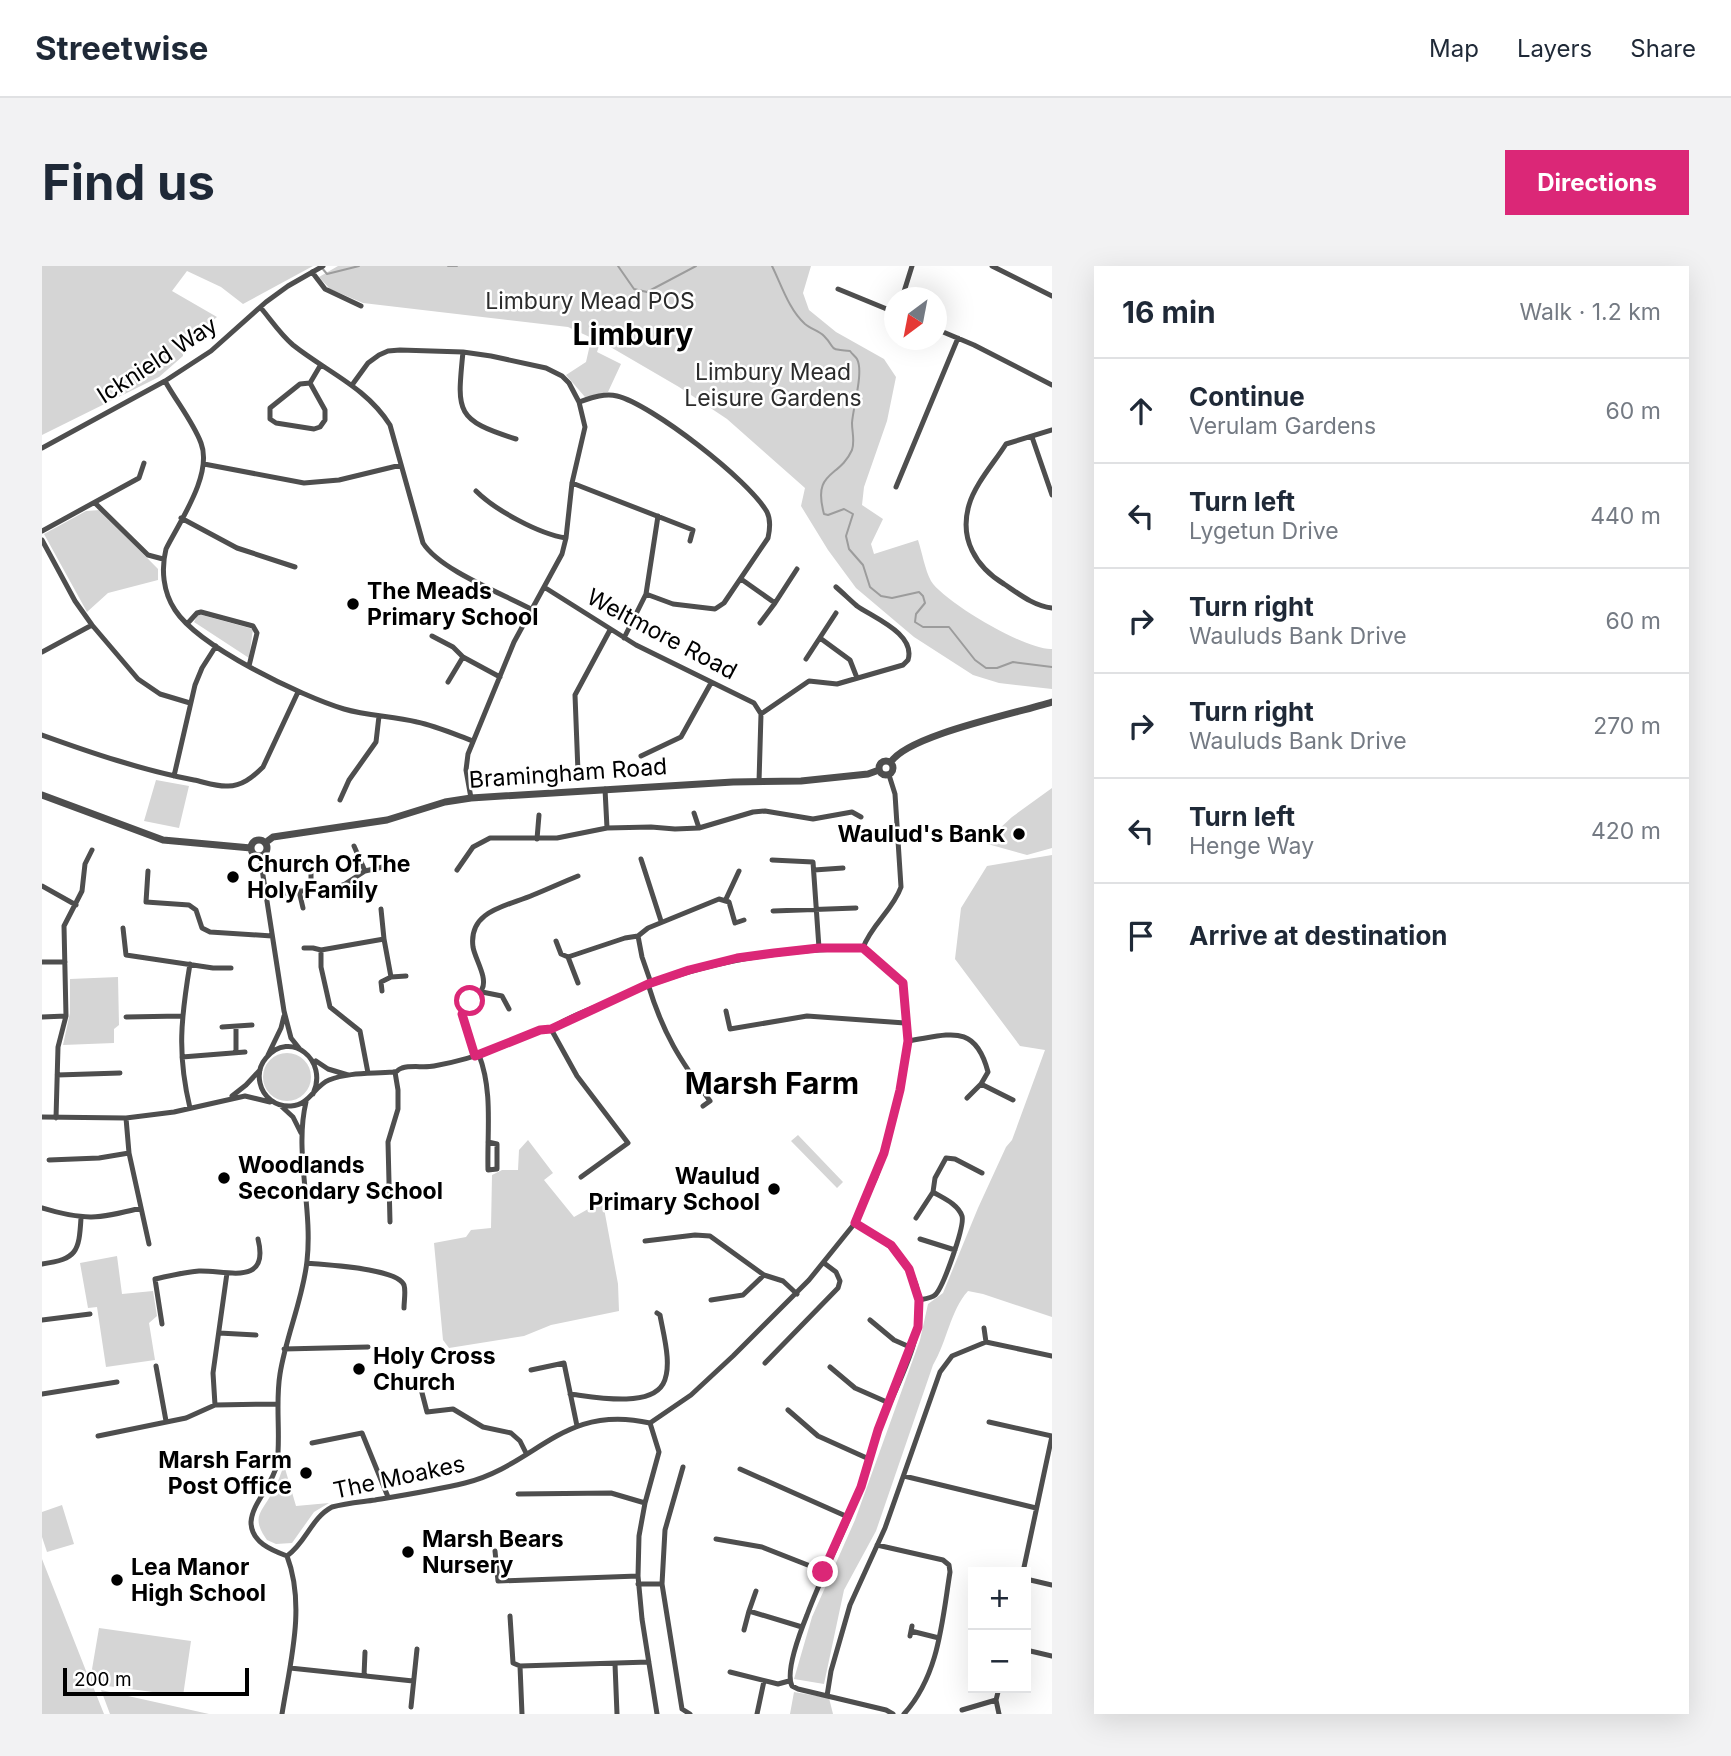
<!DOCTYPE html>
<html lang="en">
<head>
<meta charset="utf-8">
<style>
  body { margin:0; font-family:Inter,sans-serif; background:#f2f2f3; color:#1f2937 }
  .controls { position:absolute; right:21px; bottom:21px; display:grid; overflow:hidden; border-radius:0px; box-shadow:0 7px 28px #0002 }
  .controls button { width:63px; height:63px; display:grid; place-items:center; padding:0; border:0; border-bottom:2px solid #e0e1e3; background:#fff; color:#1f2937; font:35px sans-serif }
  .compass { position:absolute; left:842px; top:21px; width:63px; height:63px; border-radius:50%; background:#fff; box-shadow:0 7px 28px #0002; rotate:212deg }
  .scale { position:absolute; left:21px; bottom:18px; width:186px; box-sizing:border-box; padding-left:7px; border:4px solid #000; border-top:0; font-size:19px; line-height:24px; white-space:nowrap; color:#000; -webkit-text-stroke:5px #fff; paint-order:stroke }
  .stop { position:absolute; width:21px; height:21px; margin:-16px; border:5px solid #db2777; border-radius:50%; background:#fff }
  .stop.end { background:#db2777; border-color:#fff; box-shadow:0 2px 7px #0008 }
  .list { margin:0; padding:0; list-style:none }
  h2 { display:flex; justify-content:space-between; align-items:center; height:91px; margin:0; padding:0 28px; font-size:30px }
  h2 small { font-size:23px; font-weight:400; color:#747a83 }
  .list li { display:grid; grid-template-columns:46px 1fr auto; gap:21px; align-items:center; box-sizing:border-box; height:105px; padding:0 28px; border-top:2px solid #e0e1e3 }
  .list b { display:block; font-size:26px; white-space:nowrap }
  .list p { margin:0; font-size:23px; white-space:nowrap; color:#747a83 }
  .list em { font-size:23px; font-style:normal; color:#747a83 }
  .icon { flex:none; width:38px; height:38px; fill:none; stroke:currentColor; stroke-width:2; stroke-linecap:round; stroke-linejoin:round }
  .map { position:relative; flex:none; width:1010px; height:1448px; overflow:hidden; border-radius:0px }
  header { display:flex; align-items:center; gap:42px; box-sizing:border-box; height:98px; padding:0 35px; background:#fff; border-bottom:2px solid #e0e1e3 }
  header strong { font-size:33px }
  nav { display:flex; gap:38px; margin-inline-start:auto; font-size:24px }
  .intro { display:flex; align-items:center; justify-content:space-between; box-sizing:border-box; height:168px; padding:0 42px }
  h1 { margin:0; font-size:49px }
  .button { padding:18px 32px; border-radius:0px; background:#db2777; color:#fff; font-size:24px; font-weight:700 }
  main { display:flex; gap:42px; padding:0 42px }
  aside { flex:1; background:#fff; border-radius:0px; box-shadow:0 7px 28px #0002 }
  .map>svg:first-child { display:block }
  .green { fill:#d5d5d5 }
  .lines { fill:none; stroke-linecap:round; stroke-linejoin:round }
  .stream { stroke:#9c9c9c; stroke-width:2 }
  .minor { stroke:#4e4e4e; stroke-width:5 }
  .tertiary { stroke:#4e4e4e; stroke-width:7 }
  .route { stroke:#db2777; stroke-width:9 }
  .poi-dot { fill:#000; stroke:#fff; stroke-width:2.5 }
  .labels { text-anchor:middle; dominant-baseline:central; stroke-width:5; stroke-linejoin:round; paint-order:stroke }
  .park-label { font-size:23px; fill:#2c2c2c; stroke:#fff }
  .street-label { font-size:23px; fill:#000; stroke:#fff }
  .poi-label { font-size:23px; font-weight:bold; fill:#000; stroke:#fff; text-anchor:start }
  .district-label { font-size:30px; font-weight:bold; fill:#000; stroke:#fff }
</style>
</head>
<body>
<header>
<strong>Streetwise</strong>
<nav><a>Map</a><a>Layers</a><a>Share</a></nav>
</header>
<div class="intro"><h1>Find us</h1><a class="button">Directions</a></div>
<main>
<div class="map">
<svg width="1010" height="1448" viewBox="0 0 1010 1448">
  <rect width="100%" height="100%" fill="#fff"/>
  <path class="green" d="M0,0H271L201,38L179,21L145,5L130,25L175,51L140,79L141,90L117,111L0,169Z
    M296,0H769L761,27L767,44L794,66L842,93L854,111L845,155L822,221L820,239L841,253L829,278L832,288L876,274C880,286 883,304 889,315C902,336 985,385 1010,383V423L957,417L931,409L872,371L814,322L786,284L759,240L763,222L685,153L637,121L565,79L526,61L321,37L288,23L277,11Z
    M549,74L557,80L555,86L579,98L566,126L543,131L524,109L544,96Z
    M58,244L116,303V314L66,327L45,346L2,268L44,245Z
    M156,348L211,363L207,392L152,356Z
    M114,514L147,520L137,562L102,555Z
    M1010,522V582L985,589L942,577L970,551Z
    M1010,589V1051L941,1028L926,1025C908,1045 905,1076 891,1099L834,1265L802,1324L782,1418L752,1413L770,1351L813,1254L878,1074L886,1038L901,1027L936,942L964,881L970,874L1003,784L978,780L913,693L919,642L945,600Z
    M76,711L77,759L72,763V777L21,779L28,747V713Z
    M221 811a24 24 0 1 1 48 0a24 24 0 1 1-48 0Z
    M756,869L801,916L795,922L749,875Z
    M486,874L511,907L502,914L532,951L555,938L561,937L576,1018L577,1045L509,1059L482,1070L407,1082L401,1074L392,977L424,971L429,964L449,962L450,909L460,904H476L477,884Z
    M75,990L80,1028L111,1025L115,1050L107,1057L113,1094L64,1101L55,1041L46,1042L38,997Z
    M242,1199L254,1240L287,1237L272,1246L250,1277L234,1278L225,1274C208,1250 220,1247 231,1225C236,1217 239,1207 242,1199Z
    M20,1239L32,1278L5,1286L0,1271V1246Z
    M0,1293L48,1415L57,1362L149,1375L141,1430L50,1418L62,1448H0Z
    M59,1424L167,1448H68Z
    M752,1426L787,1432L791,1448H748Z"/>
  <g class="lines">
    <path class="stream" d="M406,0H415
      M576,0L592,23L605,26L654,0
      M730,0C739,18 747,44 763,58C769,63 777,65 782,70C796,84 784,83 808,85C810,88 813,90 815,93C822,106 811,141 810,157C810,166 813,175 810,184C797,213 770,204 782,248L786,249L802,243L811,248L804,270L807,283L821,299L828,321L839,330L850,332L877,326L881,330L883,337L874,348L873,356L881,361H907L933,394L944,402H955L971,396L1010,401
      M280,2L285,8L317,0"/>
    <path class="minor" d="M950,0L1010,30
      M270,6L283,23L319,40
      M796,23L852,46
      M860,32L870,0
      M219,42C229,54 239,69 251,79C285,106 324,121 348,159L381,277C398,304 459,327 489,343
      M894,63L932,79L1010,119
      M421,86C415,146 413,154 474,173
      M123,115C134,135 151,156 159,177C171,208 138,255 124,283C119,303 121,326 133,344C157,381 259,430 302,443C326,450 351,450 375,456C394,460 412,468 431,475
      M268,117L258,118L228,142V153L234,157L272,163L278,161L283,154V144L268,117L278,100
      M310,119L326,97L337,89L346,85L358,84L421,86L449,90L504,102L520,110L527,117L537,136L543,161L530,217L524,272L520,288L472,376L426,488L424,504L429,532
      M537,136C549,132 562,127 575,130C609,138 707,214 725,246C729,254 728,263 726,272L682,337L673,343L631,338L604,328
      M1010,164L964,178C952,197 933,218 927,239C917,273 934,301 962,318C977,328 992,340 1010,342
      M990,171L1010,229
      M0,182L123,115L169,85L224,36L246,20L281,0
      M162,198L262,217L297,214L359,199
      M530,217L651,264L648,275
      M854,221L916,72
      M434,225C453,244 497,268 524,272
      M53,237L106,289L121,293
      M139,252L195,282L253,301
      M0,265L97,212L102,197
      M0,274L33,335L50,359L96,413L118,428L148,437
      M699,313L733,337L718,357
      M502,321L594,379L712,437L719,448L717,516
      M733,337L755,303
      M145,358L155,347L159,346L211,360L215,367L207,400
      M390,370L411,381L421,391L458,411
      M582,372L604,328L616,250
      M778,372L808,394L815,412
      M0,386L50,359
      M764,393L794,347
      M406,416L421,391
      M719,448L767,415L795,418L861,399L866,394C874,368 832,352 815,340C808,334 801,327 794,321
      M0,469C50,487 100,504 152,514C162,516 173,520 184,520C199,521 211,511 221,501L256,426
      M599,490L639,471L669,417
      M536,506L533,429L568,364
      M132,510L153,419L160,402L174,380
      M563,523L565,562L609,561L633,563L657,562L711,546L723,545L771,553L810,546L819,551
      M298,534L307,514L334,476L337,450
      M652,547L657,562
      M495,573L497,549
      M312,580L323,605
      M218,590L242,745L249,772L257,782
      M599,593L619,655
      M730,594L771,596L777,682
      M265,595L269,608V625
      M415,604L431,581L448,572H515L565,562
      M772,604L801,602
      M106,605L104,636L147,639L154,644L160,662L168,666L230,670
      M0,620L34,639
      M257,625L261,642
      M224,630L257,625H285L303,618L323,605L345,600L360,603
      M684,633L697,605
      M339,643L342,673
      M731,645L814,642
      M81,662L84,689L171,702H189
      M514,675L519,688L526,691
      M262,682H271L279,684
      M821,682C829,659 851,644 859,621L853,528L847,509
      M0,696H23
      M148,698C139,752 135,788 148,842
      M536,717L526,691L583,672L596,670
      M609,717L600,691L596,670L606,662L677,633L687,636L693,657L702,654
      M606,718C621,768 638,794 668,835L661,840
      M340,725L339,716L349,711L364,710
      M440,726L460,730L467,743
      M684,745L688,763L765,750L863,757
      M0,751L24,750
      M84,751L139,750
      M180,761L210,759
      M194,761V786
      M509,763L535,810L586,877L539,911
      M866,775C907,769 933,756 946,806L939,818L971,834
      M226,789L239,762L242,750
      M437,789C451,825 445,865 446,904L455,903V878L446,876
      M433,790L420,748C425,738 436,733 440,723C446,712 433,693 431,681C426,644 466,640 491,629C506,623 521,616 536,610
      M140,791L203,786
      M274,795L286,803L306,809
      M326,807L318,765L288,741L279,701V684L342,673L349,711
      M15,809L78,807
      M271,828C287,794 248,763 224,792C218,799 216,808 218,817C221,831 234,841 249,840C268,839 272,820 287,814C307,806 330,808 351,806C359,805 352,805 360,802C370,799 382,802 392,800C415,796 438,789 459,781C476,775 491,764 509,763C526,750 548,744 567,735C655,697 726,684 821,682
      M190,830L204,819L218,804
      M925,832L939,818
      M238,839L251,851L259,867
      M0,851L84,852L132,846L203,830L228,836
      M14,852L16,781L24,750L22,660L40,625L43,598L50,584
      M84,852L87,887L107,978
      M7,894L57,892L87,887
      M0,942C43,955 56,953 99,942
      M874,952L891,926
      M348,956L346,876L356,843V824L353,806
      M813,957C844,974 874,996 877,1035C881,1074 854,1120 840,1156C831,1177 827,1200 819,1222C803,1265 781,1306 765,1349C759,1364 743,1406 750,1420L756,1423L844,1444L851,1448
      M878,973L913,984
      M603,975L653,969L668,970L722,1009L741,1015L755,1028
      M265,997C283,999 355,1002 362,1019C364,1025 362,1035 362,1042
      M0,998C35,993 37,986 39,952
      M669,1034L701,1029L722,1009
      M877,1034C882,1033 890,1032 893,1029C901,1022 923,960 920,950C916,938 901,932 891,926L893,912L904,892L913,893L940,907
      M0,1054L48,1048
      M828,1054L852,1074L870,1082
      M120,1058L113,1013C127,1010 142,1006 157,1005C184,1004 228,1021 216,973
      M942,1062L944,1076
      M177,1067L214,1069
      M242,1083L326,1081
      M723,1097L796,1022L798,1015L794,1006L782,997
      M114,1100L124,1155
      M788,1101L813,1122L847,1137
      M489,1104L522,1097L535,1160
      M378,1119L385,1146L411,1143L441,1161L469,1167L478,1175L484,1187
      M0,1128L75,1116
      M528,1128C552,1131 607,1142 621,1118C631,1100 621,1067 618,1049L615,1047
      M173,1139L171,1107L185,1007
      M746,1144L776,1170L827,1193
      M947,1156L1010,1170
      M608,1157L649,1129L691,1090L767,1014L813,957L834,911L843,885L858,824L866,775L861,717L821,682
      M608,1157L617,1186L603,1237L597,1270L596,1310L600,1353L615,1448
      M56,1170L144,1152L173,1139L234,1138
      M270,1177L320,1167L346,1231
      M641,1201L623,1264L620,1318L640,1443L648,1448
      M698,1203L806,1251
      M862,1210L994,1242
      M476,1228L569,1227L603,1237
      M674,1273L720,1281L781,1305
      M835,1279L901,1294L907,1299L908,1306C900,1356 897,1409 862,1448
      M453,1285L456,1315L596,1310
      M245,1290C264,1277 269,1252 290,1241C304,1237 319,1236 333,1234C363,1229 394,1224 423,1217C495,1199 521,1137 608,1157
      M981,1306L1010,1170
      M984,1313L1010,1319
      M596,1318H620
      M707,1345L714,1325
      M468,1350L471,1397L478,1400L607,1396
      M702,1364L707,1345L760,1361
      M869,1365L897,1372
      M868,1370L870,1360
      M984,1384L1010,1390
      M573,1398L575,1448
      M478,1400L480,1448
      M248,1402L371,1415
      M688,1406L736,1418L747,1415
      M322,1410L323,1386
      M957,1422L954,1434L957,1448
      M785,1430L789,1405L808,1339L843,1262L898,1106L910,1090L944,1076L1010,1090
      M369,1441L375,1383
      M920,1444L954,1434
      M240,1448C248,1397 264,1340 245,1290C229,1284 209,1276 209,1256C210,1237 231,1219 235,1198C239,1169 233,1138 238,1108C244,1070 261,1033 265,995C271,942 252,886 264,836
      M715,1448L722,1415"/>
    <path class="tertiary" d="M837 502a7 7 0 1 1 14 0a7 7 0 1 1-14 0Z
      M849,496C866,469 976,447 1010,436
      M0,529L121,574L209,582
      M209 582a8 8 0 1 1 16 0a8 8 0 1 1-16 0Z
      M223,577L231,571L345,554L403,536L429,532L691,516L759,515L826,508L837,504"/>
  </g>
  <g class="lines">
    <path class="route" d="M428,735L420,748L433,790L498,764L509,763L606,718L647,704L695,692L732,687L777,682H821L861,717L866,775L858,824L842,887L813,957L849,979L867,1003L877,1034L876,1061L836,1164L819,1221L781,1306"/>
  </g>
  <g class="poi-dot">
    <circle cx="311" cy="338" r="7"/>
    <circle cx="977" cy="568" r="7"/>
    <circle cx="191" cy="611" r="7"/>
    <circle cx="182" cy="912" r="7"/>
    <circle cx="732" cy="923" r="7"/>
    <circle cx="317" cy="1103" r="7"/>
    <circle cx="264" cy="1207" r="7"/>
    <circle cx="366" cy="1286" r="7"/>
    <circle cx="75" cy="1314" r="7"/>
  </g>
  <g class="labels">
    <g class="park-label">
      <text x="548" y="35">Limbury Mead POS</text>
      <text x="731" y="106">Limbury Mead<tspan x="731" dy="26">Leisure Gardens</tspan></text>
    </g>
    <g class="street-label">
      <text transform="translate(115 94) rotate(-33)">Icknield Way</text>
      <text transform="translate(620 368) rotate(28)">Weltmore Road</text>
      <text transform="translate(526 507) rotate(-4)">Bramingham Road</text>
      <text transform="translate(357 1211) rotate(-12)">The Moakes</text>
    </g>
    <g class="poi-label">
      <text x="325" y="325">The Meads<tspan x="325" dy="26">Primary School</tspan></text>
      <text x="963" y="568" text-anchor="end">Waulud's Bank</text>
      <text x="205" y="598">Church Of The<tspan x="205" dy="26">Holy Family</tspan></text>
      <text x="196" y="899">Woodlands<tspan x="196" dy="26">Secondary School</tspan></text>
      <text x="718" y="910" text-anchor="end">Waulud<tspan x="718" dy="26">Primary School</tspan></text>
      <text x="331" y="1090">Holy Cross<tspan x="331" dy="26">Church</tspan></text>
      <text x="250" y="1194" text-anchor="end">Marsh Farm<tspan x="250" dy="26">Post Office</tspan></text>
      <text x="380" y="1273">Marsh Bears<tspan x="380" dy="26">Nursery</tspan></text>
      <text x="89" y="1301">Lea Manor<tspan x="89" dy="26">High School</tspan></text>
    </g>
    <g class="district-label">
      <text x="591" y="68">Limbury</text>
      <text x="730" y="817">Marsh Farm</text>
    </g>
  </g>
</svg>
<div class="controls">
<button>+</button>
<button>−</button>
</div>
<svg class="compass" viewBox="-18 -18 36 36"><path d="M0-13l5 13h-10z" fill="#e53935"/><path d="M0 13l5-13h-10z" fill="#747a83"/></svg>
<div class="scale">200 m</div>
<div class="stop" style="left:428px;top:735px"></div>
<div class="stop end" style="left:781px;top:1306px"></div>
</div>
<aside>
<h2>16 min<small>Walk · 1.2 km</small></h2>
<ul class="list">
<li><svg class="icon" aria-label="ahead" viewBox="0 0 24 24"><path d="M12 20V5M6 11l6-6 6 6"/></svg><div><b>Continue</b><p>Verulam Gardens</p></div><em>60 m</em></li>
<li><svg class="icon" aria-label="left" viewBox="0 0 24 24"><path d="M17 20v-9H6M10 6l-5 5 5 5"/></svg><div><b>Turn left</b><p>Lygetun Drive</p></div><em>440 m</em></li>
<li><svg class="icon" aria-label="right" viewBox="0 0 24 24"><path d="M7 20v-9h11M14 6l5 5-5 5"/></svg><div><b>Turn right</b><p>Wauluds Bank Drive</p></div><em>60 m</em></li>
<li><svg class="icon" aria-label="right" viewBox="0 0 24 24"><path d="M7 20v-9h11M14 6l5 5-5 5"/></svg><div><b>Turn right</b><p>Wauluds Bank Drive</p></div><em>270 m</em></li>
<li><svg class="icon" aria-label="left" viewBox="0 0 24 24"><path d="M17 20v-9H6M10 6l-5 5 5 5"/></svg><div><b>Turn left</b><p>Henge Way</p></div><em>420 m</em></li>
<li><svg class="icon" aria-label="arrive" viewBox="0 0 24 24"><path d="M6 21V4h12l-3 4 3 4H6"/></svg><div><b>Arrive at destination</b></div></li>
</ul>
</aside>
</main>
</body>
</html>
